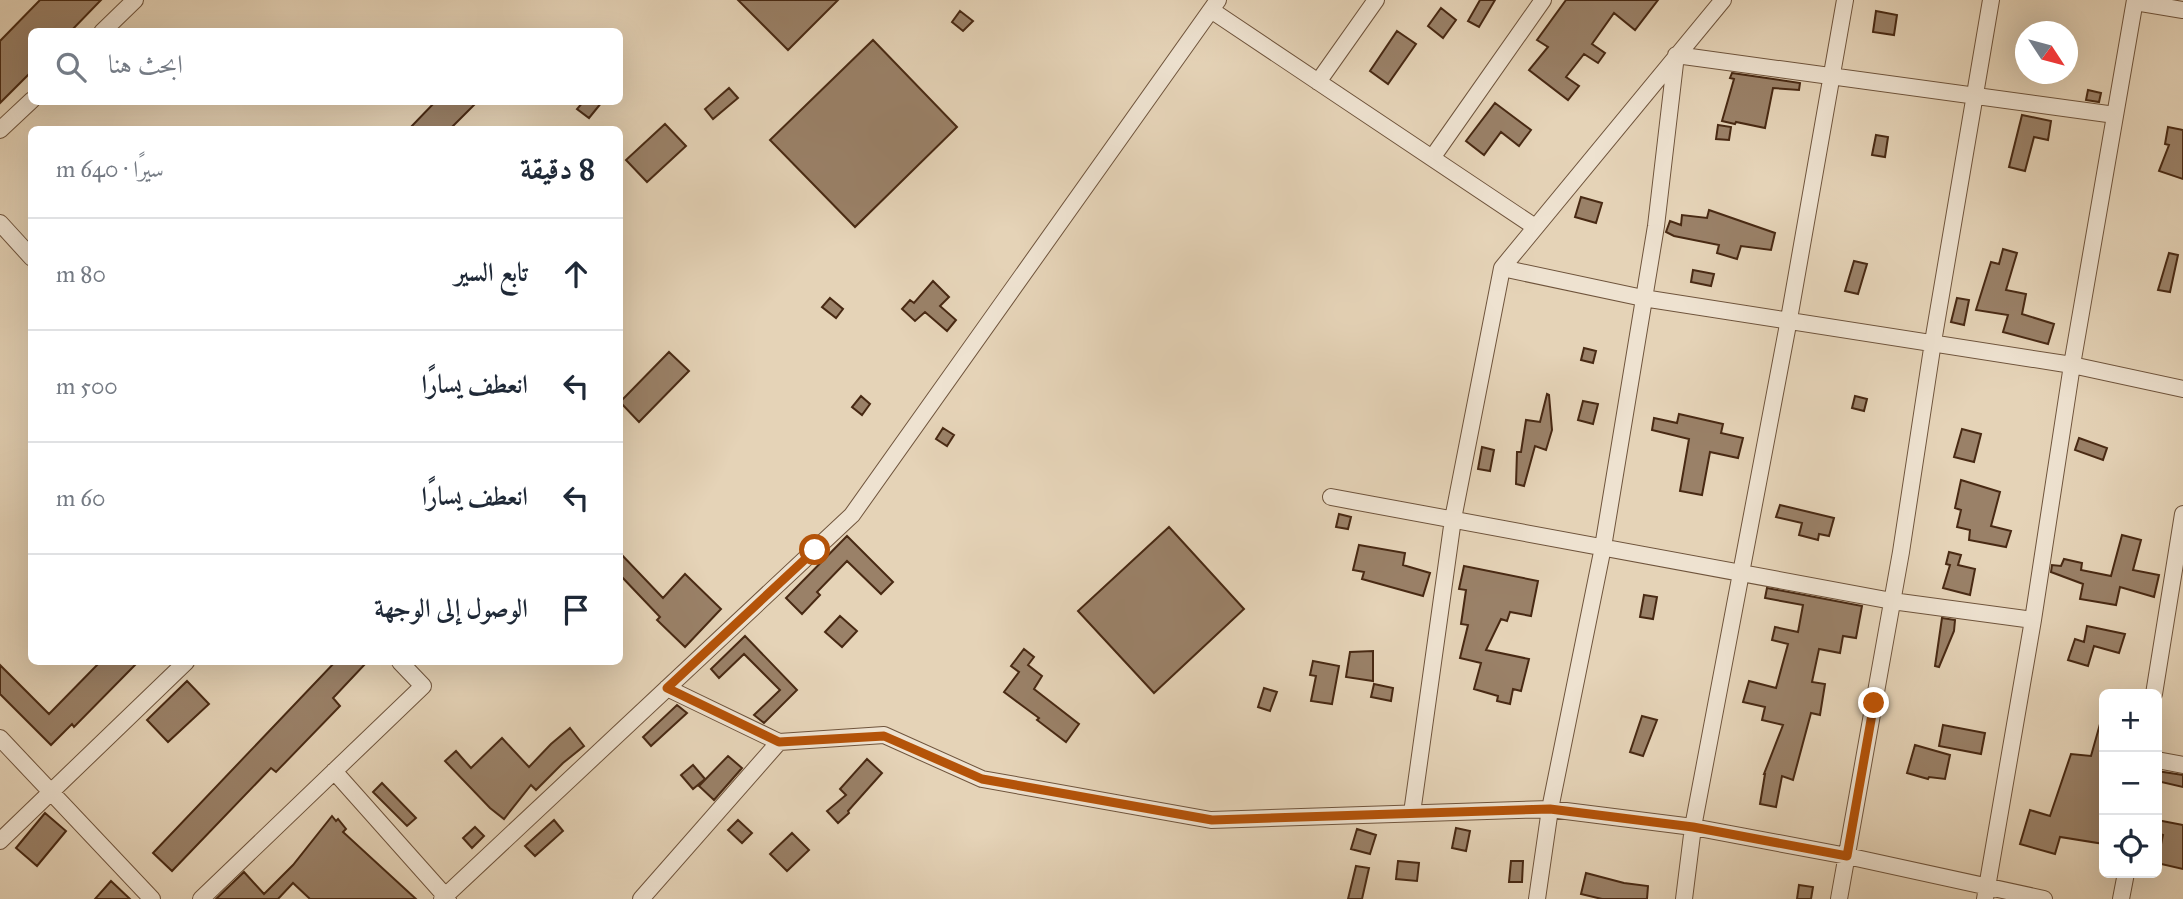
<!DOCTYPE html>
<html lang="ar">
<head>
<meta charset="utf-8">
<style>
  body { margin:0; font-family:"IM FELL Great Primer",Amiri,serif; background:#f2f2f3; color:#1f2937; direction:rtl }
  .controls { position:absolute; right:21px; bottom:21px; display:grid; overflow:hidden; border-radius:10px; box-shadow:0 7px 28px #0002 }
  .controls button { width:63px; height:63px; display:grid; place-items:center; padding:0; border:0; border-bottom:2px solid #e0e1e3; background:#fff; color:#1f2937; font:35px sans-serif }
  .compass { position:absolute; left:2015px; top:21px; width:63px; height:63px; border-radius:50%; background:#fff; box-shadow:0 7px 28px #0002; rotate:126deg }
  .stop { position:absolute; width:21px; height:21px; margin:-16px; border:5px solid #b45309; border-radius:50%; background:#fff }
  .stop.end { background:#b45309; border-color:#fff; box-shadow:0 2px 7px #0008 }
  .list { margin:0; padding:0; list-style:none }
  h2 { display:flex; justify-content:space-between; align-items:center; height:91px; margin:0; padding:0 28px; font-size:30px }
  h2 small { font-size:23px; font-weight:400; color:#747a83 }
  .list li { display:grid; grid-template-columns:46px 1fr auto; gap:21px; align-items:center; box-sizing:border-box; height:112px; padding:0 28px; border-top:2px solid #e0e1e3 }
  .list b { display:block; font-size:26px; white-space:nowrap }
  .list em { font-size:23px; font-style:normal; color:#747a83 }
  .icon { flex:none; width:38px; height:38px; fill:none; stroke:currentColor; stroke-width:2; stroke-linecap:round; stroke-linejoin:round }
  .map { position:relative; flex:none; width:2183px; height:899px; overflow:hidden; direction:ltr }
  .search { position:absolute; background:#fff; box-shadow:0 7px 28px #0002; left:28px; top:28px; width:595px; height:77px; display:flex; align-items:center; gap:18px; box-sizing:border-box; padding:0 24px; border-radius:10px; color:#747a83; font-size:26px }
  .panel { position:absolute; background:#fff; box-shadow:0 7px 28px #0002; left:28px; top:126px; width:595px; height:539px; border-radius:10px; direction:rtl }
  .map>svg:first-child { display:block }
  .building { fill:#9a8168; stroke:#482913; stroke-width:2 }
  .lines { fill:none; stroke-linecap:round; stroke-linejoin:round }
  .street-casing { stroke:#6f543c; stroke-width:18 }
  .street { stroke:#eee2d0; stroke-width:16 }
  .route { stroke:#b45309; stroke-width:9 }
</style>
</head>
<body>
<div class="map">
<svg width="2183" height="899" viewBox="0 0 2183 899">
  <rect width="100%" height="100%" fill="#e5d3b7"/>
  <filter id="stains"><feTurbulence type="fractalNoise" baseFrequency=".00286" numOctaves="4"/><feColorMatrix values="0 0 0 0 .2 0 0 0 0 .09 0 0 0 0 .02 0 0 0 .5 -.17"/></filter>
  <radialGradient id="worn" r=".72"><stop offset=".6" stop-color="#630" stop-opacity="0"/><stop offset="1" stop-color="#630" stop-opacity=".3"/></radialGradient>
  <path class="building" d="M40,0H101L70,32H32V71L0,103V41Z
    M738,0H838L788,50Z
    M1480,0H1495L1479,27L1468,21Z
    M1566,0H1658L1635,30L1614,13L1592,44L1605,53L1598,63L1584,54L1566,77L1579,86L1568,100L1529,70L1548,47L1537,40Z
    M1441,8L1456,20L1443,38L1428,26Z
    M960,11L973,21L963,31L952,22Z
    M1876,11L1897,15L1894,35L1873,32Z
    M1397,31L1416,44L1388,84L1370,71Z
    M873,40L957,127L855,227L770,140Z
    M1732,73L1800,83L1799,90L1773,88L1765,128L1736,122L1735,124L1722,121L1734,79L1730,78Z
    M729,88L738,98L713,119L705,109Z
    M2088,90L2101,93L2099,102L2086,100Z
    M435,102H477L449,130H408Z
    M583,102H602L589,118L577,109Z
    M1495,103L1531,130L1519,146L1501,132L1484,155L1466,141Z
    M2022,115L2051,121L2048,140L2034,137L2025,171L2009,167Z
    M665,124L686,146L647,182L626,160Z
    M1718,125L1731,127L1729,140L1716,139Z
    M2168,127L2183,130V179L2159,171L2169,145L2165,144Z
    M1876,135L1888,137L1885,157L1872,155Z
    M1581,197L1602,203L1596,223L1575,217Z
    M1709,210L1775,233L1771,250L1741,246L1737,259L1717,253L1719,245L1674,236L1666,232L1670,221L1681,225L1682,215L1707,218Z
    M2003,249L2017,253L2006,290L2026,294L2022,314L2054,324L2048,344L2003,332L2008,315L1976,310L1991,262L1999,264Z
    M2169,253L2178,255L2170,292L2158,290Z
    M1854,261L1867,264L1858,294L1845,291Z
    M1693,270L1714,274L1711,286L1691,282Z
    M933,281L949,297L940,306L956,320L947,331L925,312L915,321L902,309L910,300L914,303Z
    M830,298L843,309L836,318L822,307Z
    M1957,298L1969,300L1964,325L1951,322Z
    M1584,348L1596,351L1593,363L1581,360Z
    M669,352L689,371L639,422L620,402Z
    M1547,394L1549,395L1552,430L1546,450L1535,446L1524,486L1516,484L1517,452H1521L1526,420L1540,422Z
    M861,396L870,404L862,415L852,407Z
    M1855,396L1867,399L1864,411L1852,408Z
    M1583,401L1598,404L1593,424L1578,420Z
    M1679,414L1723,424L1721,433L1743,438L1738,458L1710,452L1702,495L1680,491L1689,439L1652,430L1654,418L1677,423Z
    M943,428L954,435L947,446L936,439Z
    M1962,429L1981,434L1974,462L1954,457Z
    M2079,438L2107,448L2103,460L2075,450Z
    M1482,447L1494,450L1490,471L1478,469Z
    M1961,480L2000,492L1991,526L2011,531L2006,547L1969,540L1970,530L1957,527L1961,510L1955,508Z
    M1780,505L1834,518L1829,536L1819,534L1818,540L1799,535L1802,523L1776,517Z
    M1339,514L1351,517L1348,529L1336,527Z
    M1169,527L1244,609L1154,693L1078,611Z
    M2122,535L2141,540L2133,570L2159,575L2154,597L2120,587L2116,605L2080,599L2083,584L2051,572L2052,565L2061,566L2064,559L2082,563L2081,570L2111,576Z
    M847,536L893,582L881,594L847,561L817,592L820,595L802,614L786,598Z
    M1359,545L1405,553L1403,565L1430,573L1423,596L1362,579L1364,572L1353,570Z
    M1949,552L1961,555L1958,565L1975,569L1970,595L1943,588L1950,565L1946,564Z
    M620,553L663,598L685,574L721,609L685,647L657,620L660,617L620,575Z
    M1464,566L1538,581L1531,616L1510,612L1507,621L1501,619L1486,650L1529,659L1521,691L1513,689L1510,704L1497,701L1498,696L1474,689L1481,663L1460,658L1468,625L1461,624L1466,590L1459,589Z
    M1767,588L1862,606L1856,638L1843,636L1840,653L1819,649L1812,682L1825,684L1820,715L1811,713L1793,780L1782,776L1776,807L1760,804L1765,774H1764L1783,725L1762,720L1765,707L1743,702L1749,681L1776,688L1788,644L1772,640L1775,627L1798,632L1803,605L1765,598Z
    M1644,595L1657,597L1653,619L1640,617Z
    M840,616L857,631L842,647L825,632Z
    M1942,618L1955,620L1954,631L1939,667L1935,666Z
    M2087,626L2125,634L2119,653L2094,646L2088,666L2068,660L2075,639L2084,642Z
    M745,636L797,690L764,723L754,715L780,690L744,654L719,678L711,669Z
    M1024,649L1034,657L1028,665L1042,676L1034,689L1079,724L1066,742L1037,720L1039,718L1004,692L1019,672L1011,666Z
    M1373,651V681L1346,677L1350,652Z
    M1313,661L1339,666L1332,704L1311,701L1316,676L1310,675Z
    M100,662H138L74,727L72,724L51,745L0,694V665L49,714Z
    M335,662H367L333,698L340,706L276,772L271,768L172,871L153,853Z
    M187,681L209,704L168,742L147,720Z
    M1374,684L1393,688L1391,701L1371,697Z
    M1264,688L1277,692L1270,711L1258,707Z
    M677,705L687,713L651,746L643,737Z
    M1642,716L1657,720L1643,756L1630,752Z
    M2100,724H2104V844L2060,837L2055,854L2020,844L2030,810L2050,816L2071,754L2091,756Z
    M1943,725L1985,733L1981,754L1939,746Z
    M570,728L584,746L563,763L536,790L531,785L504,819L490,808L445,761L456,751L471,768L502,738L529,767L551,744Z
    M1915,745L1950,755L1945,779L1929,777L1928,779L1907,773Z
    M728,756L742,768L714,800L699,786Z
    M867,759L882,773L848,811L849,813L838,823L827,811L846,795L840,789Z
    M693,765L705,779L693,789L681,775Z
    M2157,771L2183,775V787L2157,781Z
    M382,783L416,818L407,826L373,792Z
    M45,813L66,831L37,866L16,848Z
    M332,816L336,821L338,819L346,829L343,832L416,899H310L293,883L278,899H216L244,872L264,894L293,865Z
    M554,820L563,831L535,856L525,846Z
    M738,820L752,833L742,843L728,830Z
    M2157,820L2183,825V869L2157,863L2163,835L2157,833Z
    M475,827L484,836L472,848L463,838Z
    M1456,828L1470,831L1466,851L1452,848Z
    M1357,829L1376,835L1370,854L1351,849Z
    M792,833L809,850L787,871L770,854Z
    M1398,861L1419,863L1417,881L1396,879Z
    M1511,861H1523L1522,882H1509Z
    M1356,866L1369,868L1362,899H1348Z
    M1586,873L1624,883L1648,886L1647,899H1602L1581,894Z
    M111,881L130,899H95Z
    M1799,885L1813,887L1811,899H1797Z"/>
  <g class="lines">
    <g class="street-casing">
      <path id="street" d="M2135,2L2183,10
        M1211,10L1535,227
        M102,32L135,0
        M1318,82L1376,0
        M0,130L32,100
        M1432,158L1543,0
        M0,223L32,258
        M1502,268L1643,298L2072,365L2183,389
        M1331,497L1892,601L2033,620
        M667,688L779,742L884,735L982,779L1211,820L1550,809L1693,827L1847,856L2044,899
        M2154,694L2183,514
        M0,738L152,899
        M2157,760L2183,765
        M334,771L448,899
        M1412,813L1453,519L1502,268L1723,0
        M0,841L186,662
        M201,899L423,686L400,662
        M442,899L852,515L1218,0
        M641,899L779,742
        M1537,899L1550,809L1603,547L1656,226L1676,55L2115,115
        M1684,899L1693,827L1789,319L1845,0
        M1839,899L1901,552L1933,342L1991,0
        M1985,899L2033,620L2072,365L2135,0
        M2121,899L2126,873"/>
    </g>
    <use href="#street" class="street"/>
  </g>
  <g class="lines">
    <path class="route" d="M815,550L667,688L779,742L884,736L982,779L1212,820L1550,809L1693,827L1847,856L1874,703"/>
  </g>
  <rect width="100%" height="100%" filter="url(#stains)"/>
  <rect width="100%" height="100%" fill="url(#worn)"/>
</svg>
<div class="controls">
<button>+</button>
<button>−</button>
<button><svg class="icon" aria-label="locate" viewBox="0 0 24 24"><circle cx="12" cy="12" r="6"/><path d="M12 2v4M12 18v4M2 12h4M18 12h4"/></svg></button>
</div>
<svg class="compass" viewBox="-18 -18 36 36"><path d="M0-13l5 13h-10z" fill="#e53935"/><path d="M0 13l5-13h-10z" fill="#747a83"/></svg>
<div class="stop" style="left:815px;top:550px"></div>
<div class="stop end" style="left:1874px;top:703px"></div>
<div class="search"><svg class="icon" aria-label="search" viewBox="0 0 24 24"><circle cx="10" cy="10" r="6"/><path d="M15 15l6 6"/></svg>ابحث هنا</div>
<section class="panel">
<h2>8 دقيقة<small>سيرًا · 640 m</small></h2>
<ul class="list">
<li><svg class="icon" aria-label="ahead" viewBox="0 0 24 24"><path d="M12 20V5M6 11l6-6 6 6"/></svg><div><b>تابع السير</b></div><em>80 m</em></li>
<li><svg class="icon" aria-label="left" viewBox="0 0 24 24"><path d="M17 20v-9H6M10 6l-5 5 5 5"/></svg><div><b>انعطف يسارًا</b></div><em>500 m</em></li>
<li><svg class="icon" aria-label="left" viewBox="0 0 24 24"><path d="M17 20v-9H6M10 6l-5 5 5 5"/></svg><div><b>انعطف يسارًا</b></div><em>60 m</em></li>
<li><svg class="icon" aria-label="arrive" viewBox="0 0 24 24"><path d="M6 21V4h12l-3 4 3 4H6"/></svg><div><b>الوصول إلى الوجهة</b></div></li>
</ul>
</section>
</div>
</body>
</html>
